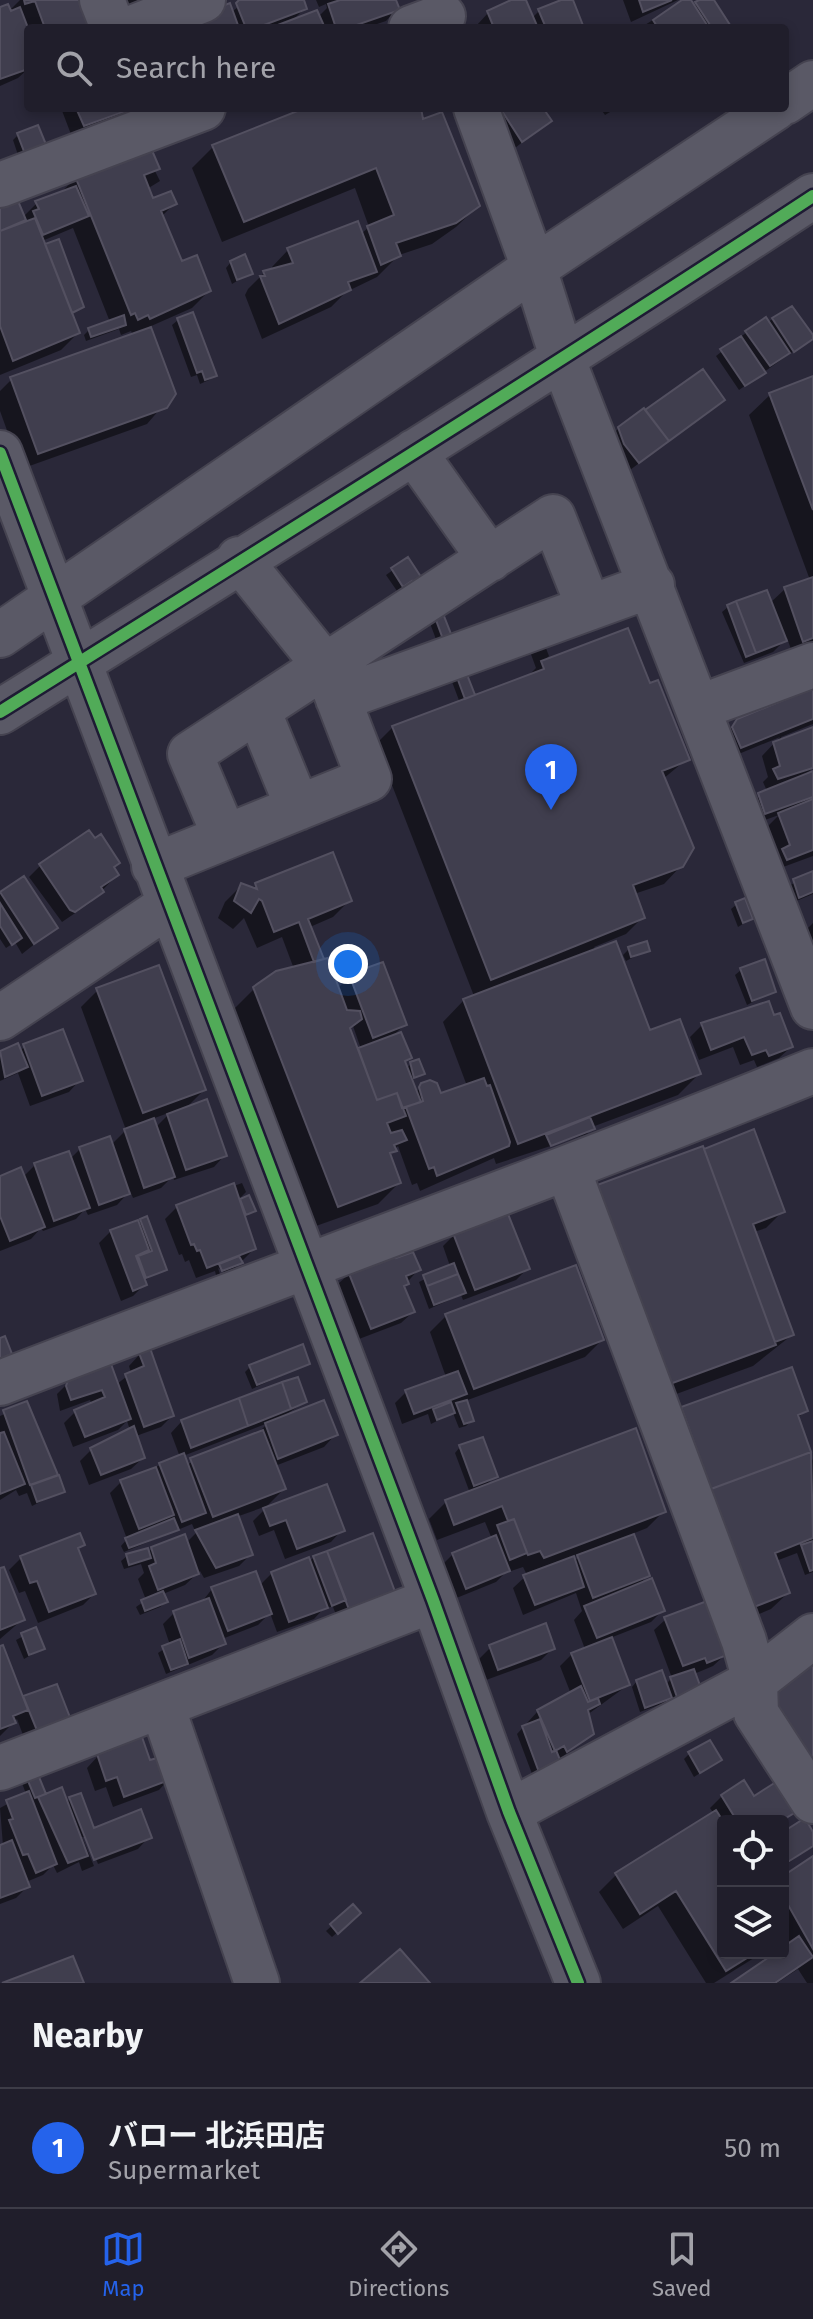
<!DOCTYPE html>
<html lang="en">
<head>
<meta charset="utf-8">
<style>
  body { margin:0; font-family:"Fira Sans","Noto Sans JP",sans-serif; background:#2d2b37; color:#f1f3f6 }
  .controls { position:absolute; right:24px; bottom:24px; display:grid; overflow:hidden; border-radius:8px; box-shadow:0 4px 12px #0003 }
  .controls button { width:72px; height:72px; display:grid; place-items:center; padding:0; border:0; border-bottom:2px solid #3d3c47; background:#201e2b; color:#f1f3f6; font:40px sans-serif }
  .you { position:absolute; left:348px; top:964px; width:28px; height:28px; margin:-20px; border:6px solid #fff; border-radius:50%; background:#1a73e8; box-shadow:0 0 0 12px #1a73e833 }
  .badge { display:grid; place-items:center; width:52px; height:52px; border-radius:50%; background:#2563eb; color:#fff; font-size:26px; font-weight:700 }
  .pin { position:absolute; translate:-50% -66px; filter:drop-shadow(0 2px 4px #0008) }
  .pin::after { content:''; position:absolute; top:42px; width:28px; height:24px; background:inherit; clip-path:polygon(0 0,100% 0,50% 100%) }
  .list { margin:0; padding:0; list-style:none }
  h2 { display:flex; justify-content:space-between; align-items:center; height:104px; margin:0; padding:0 32px; font-size:34px }
  h2 small { font-size:26px; font-weight:400; color:#a2a2a9 }
  .list li { display:grid; grid-template-columns:52px 1fr auto; gap:24px; align-items:center; box-sizing:border-box; height:120px; padding:0 32px; border-top:2px solid #3d3c47 }
  .list b { display:block; font-size:30px; white-space:nowrap }
  .list p { margin:0; font-size:26px; white-space:nowrap; color:#a2a2a9 }
  .list em { font-size:26px; font-style:normal; color:#a2a2a9 }
  .icon { flex:none; width:44px; height:44px; fill:none; stroke:currentColor; stroke-width:2; stroke-linecap:round; stroke-linejoin:round }
  .map { position:relative; flex:none; width:813px; height:1983px; overflow:hidden }
  .search { position:absolute; background:#201e2b; box-shadow:0 4px 12px #0003; left:24px; right:24px; top:24px; height:88px; display:flex; align-items:center; gap:20px; box-sizing:border-box; padding:0 28px; border-radius:8px; color:#a2a2a9; font-size:30px }
  .sheet { height:224px; background:#201e2b }
  nav { display:flex; justify-content:space-around; align-items:center; box-sizing:border-box; height:112px; border-top:2px solid #3d3c47; background:#201e2b; font-size:22px; color:#a2a2a9 }
  nav a { display:grid; justify-items:center; gap:4px }
  nav .on { color:#2563eb }
  .map>svg:first-child { display:block }
  .shadow { fill:#0007; fill-rule:evenodd }
  .building { fill:#403e4e; stroke:#535060; stroke-width:2 }
  .lines { fill:none; stroke-linecap:round; stroke-linejoin:round }
  .minor-casing { stroke:#454350; stroke-width:48 }
  .minor { stroke:#5a5966; stroke-width:44 }
  .cycleway-casing { stroke:#1e1b34; stroke-width:17 }
  .cycleway { stroke:#51ab58; stroke-width:12 }
</style>
</head>
<body>
<div class="map">
<svg width="813" height="1983" viewBox="0 0 813 1983">
  <rect width="100%" height="100%" fill="#2a2839"/>
  <path class="shadow" d="M20,0H83L92,22L86,28H28V69L18,78L0,86V10L9,11Z
    M105,0H176L120,24Z
    M249,0H301L305,8L291,22L318,17L327,8L326,4L319,7L316,0H394L397,9L386,21L365,28H169L231,12Z
    M516,0H524L532,18L539,11L571,0L582,28H478L477,25L488,13Z
    M623,0H678L631,22Z
    M685,0L693,7L702,0H712L730,28H640Z
    M61,108H123V110L112,122L72,137Z
    M309,108H417L422,121L478,206L456,227L432,244L399,255L377,277L346,292L331,307L262,339L245,295L248,289L264,273L273,270L272,267L288,250L361,234L369,227L355,188L222,242L192,168L213,147Z
    M503,108H541L549,121L510,152L489,121Z
    M600,108H617L605,115Z
    M18,135L39,152L19,158L13,140Z
    M155,171L160,181L147,189L152,200L174,204L162,216L181,264L209,291L192,308L149,327L173,394L147,424L21,469L0,411V391L12,379L133,335L131,331L121,335L119,329L86,341L84,335L89,330L110,322L73,228L42,241L82,307L71,315L78,333L61,350L0,375V205L23,217L37,203L59,194L76,178Z
    M231,262L251,273L232,284L226,268Z
    M773,319L812,338L739,390L716,356L747,332Z
    M178,320L215,375L209,380L200,384L197,375L191,377L172,325Z
    M813,378V644L792,652L787,638L773,652L744,663L722,612L728,607L770,603L785,589L810,580L749,415L771,394Z
    M723,400L626,473L607,440L619,428Z
    M407,560L474,697L526,678L536,668L528,646L542,638L549,656L543,662L649,685L687,759L663,779L681,866L664,884L634,894L643,917L626,934L594,947L648,1033L699,1074L678,1095L592,1127L587,1134L496,1164L494,1158L420,1191L417,1183L412,1185L398,1146L389,1156L399,1183L378,1204L316,1226L233,1010L254,989L294,969L282,937L257,948L244,918L233,929L218,918L225,902L242,885L350,900L333,917L310,927L337,989L350,976L404,1025L392,1037L409,1057L404,1063L406,1069L411,1064L422,1073L411,1081L415,1093L420,1088L440,1096L467,1086L443,1022L464,1000L474,996L376,744L393,727L460,703L428,618L406,585L397,591L386,575ZM353,1026L361,1049L357,1052L348,1030Z
    M813,690V724L781,737L782,741L813,729V768L801,778L813,773V856L775,870L771,862L779,855L768,826L779,815L754,824L747,806L767,791L763,782L768,777L762,756L780,737L729,758L726,733L738,721Z
    M40,866L112,868L117,875L90,903L62,922L29,877Z
    M813,874V894L794,902L788,886Z
    M23,879L55,928L22,954L15,942L6,948L0,939V894Z
    M737,904L751,919L738,927L731,909Z
    M813,923V966L801,935Z
    M629,949L648,950L626,961L623,955Z
    M741,970L774,991L747,1005L735,975Z
    M98,990L204,1090L184,1110L225,1155L214,1167L174,1180L173,1176L161,1188L133,1198L130,1191L117,1205L88,1215L85,1209L76,1219L43,1231L41,1228L31,1239L0,1251V1178L23,1177L35,1165L70,1159L80,1149L111,1145L126,1130L81,1007ZM171,1112L155,1128L152,1119Z
    M702,1025L791,1047L779,1058L757,1067L754,1060L740,1065L733,1047L699,1060L690,1037Z
    M62,1032L80,1080L69,1092L30,1106L18,1073L0,1081V1053L17,1046L19,1050Z
    M242,1183L246,1192L235,1203L248,1197L253,1211L244,1218L254,1249L235,1268L224,1272L218,1268L220,1274L216,1275L215,1271L196,1278L189,1260L185,1262L182,1254L179,1255L165,1219L177,1207Z
    M577,1208L783,1211L766,1228L754,1232L792,1335L753,1366L649,1404Z
    M146,1219L165,1269L143,1281L144,1285L133,1296L121,1301L99,1243L111,1231Z
    M454,1235L527,1269L516,1280L463,1300L461,1295L429,1309L419,1282L450,1266L443,1246Z
    M395,1260L418,1270L403,1287L413,1312L401,1323L359,1339L338,1284L350,1273Z
    M447,1315L602,1340L585,1357L465,1401L472,1420L466,1426L459,1428L453,1413L431,1424L428,1414L402,1424L395,1403L406,1392L446,1377L430,1332Z
    M140,1354L172,1416L161,1427L136,1436L143,1458L131,1469L89,1485L80,1461L91,1450L130,1430L127,1421L118,1430L73,1447L64,1423L75,1412L92,1405L90,1400L60,1411L57,1394L69,1382L117,1384L131,1373L129,1366Z
    M307,1364L252,1389L245,1372L251,1366Z
    M305,1402L276,1421L335,1435L324,1447L275,1466L284,1489L267,1506L236,1517L251,1554L239,1566L204,1578L200,1571L185,1585L163,1594L166,1602L160,1607L140,1615L136,1607L146,1600L138,1579L144,1573L141,1564L124,1569L121,1561L127,1556L147,1553L152,1549L186,1543L196,1533L192,1524L124,1552L121,1546L127,1539L110,1493L122,1481L180,1457L171,1433L182,1421ZM268,1423L257,1434L186,1465L183,1456Z
    M26,1404L63,1491L32,1506L27,1493L19,1496L16,1490L0,1500V1416Z
    M682,1409L806,1410L797,1419L813,1461V1572L805,1575L797,1553L776,1561L788,1593L771,1609L737,1623L665,1426Z
    M460,1447L495,1476L484,1487L664,1511L647,1528L632,1534L648,1575L637,1587L663,1610L651,1622L610,1638L628,1685L587,1715L592,1734L534,1779L517,1734L538,1711L571,1694L560,1666L572,1654L585,1649L574,1620L582,1611L576,1593L523,1615L513,1588L527,1575L523,1567L511,1571L510,1568L496,1582L454,1599L441,1566L453,1554L492,1539L485,1522L437,1540L429,1519L446,1502L470,1493L455,1453ZM583,1552L574,1562L572,1557Z
    M264,1510L342,1530L331,1542L285,1559L274,1530L259,1536L253,1521Z
    M83,1544L77,1550L94,1594L83,1605L38,1623L25,1591L19,1593L9,1570L21,1558Z
    M314,1557L394,1596L340,1625L333,1607H325L314,1619L277,1632L270,1613L258,1625L222,1639L223,1644L212,1655L166,1674L158,1653L170,1645L163,1624L174,1613L201,1603L212,1589L255,1574L259,1586L272,1573L309,1562Z
    M0,1570L22,1620L0,1639Z
    M666,1619L725,1655L713,1666L694,1674L700,1690L673,1704L670,1697L664,1703L640,1712L632,1687L637,1681L665,1685L672,1678L654,1630Z
    M35,1630L42,1649L24,1659L16,1640Z
    M491,1647L552,1649L541,1660L486,1680L479,1659Z
    M0,1648L22,1700L69,1719L26,1743L17,1719L0,1736Z
    M689,1754L720,1760L694,1777L684,1759Z
    M98,1756L170,1778L159,1790L113,1807L106,1787L95,1791L87,1768Z
    M27,1778L45,1796L66,1803L70,1799L92,1830L149,1837L138,1849L98,1864L87,1837H82L94,1866L82,1871L79,1862L57,1873L53,1865L43,1875L26,1882L27,1887L16,1898L0,1904V1847L3,1846L0,1808L26,1794L22,1783Z
    M722,1796L753,1799L793,1811L783,1821H723V1953H762L714,1983H706L658,1906L623,1929L599,1892L616,1875L714,1814L710,1808Z
    M783,1834L813,1835V1845L783,1867Z
    M813,1859V1983H807L798,1969L777,1983H734L783,1953L786,1943L783,1878Z
    M353,1907L359,1913L332,1937L326,1931Z"/>
  <path class="building" d="M24,0H85L94,23L82,28H45L35,1L25,4Z
    M239,0H304L307,9L256,28H246L236,3Z
    M340,0H396L400,10L348,28H336L328,4Z
    M511,0H526L538,28H494L487,11Z
    M561,0H573L584,28H546L538,9Z
    M639,0H672L643,12Z
    M682,0H691L709,28H658L653,20Z
    M699,0H714L732,28H712L695,2Z
    M230,3L239,28H164Z
    M8,4L11,11L20,7L28,28V69L0,79V7Z
    M317,10L325,28H270Z
    M76,108H125L126,111L84,126Z
    M305,108H421L423,119L442,112L480,206L456,223L396,243L401,256L381,265L367,226L394,215L376,168L244,222L212,145Z
    M500,108H543L552,121L522,142Z
    M38,125L47,147L25,154L17,133Z
    M151,148L160,169L144,175L153,198L171,191L177,204L161,211L182,261L197,255L211,291L150,319L148,315L138,320L135,313L131,315L75,176Z
    M76,186L89,216L43,235L33,211L39,209L35,201Z
    M16,196L26,220L0,231V203Z
    M35,218L80,333L13,361L0,326V231Z
    M358,221L377,272L348,282L351,290L279,324L260,276H265L263,271L293,263L287,248Z
    M59,239L84,307L72,313L45,244Z
    M245,254L253,274L237,280L230,261Z
    M792,306L813,335V339L794,352L772,318Z
    M193,312L217,376L205,380L202,371L197,373L177,318Z
    M124,315L126,325L91,337L88,328Z
    M766,317L790,353L770,366L745,331Z
    M151,327L176,394L167,408L38,454L10,377Z
    M741,336L766,373L745,386L720,349Z
    M703,369L725,400L669,441L645,410Z
    M813,376V510L769,393Z
    M644,408L669,441L639,463L624,444L618,427Z
    M408,557L440,606L475,695L465,699L433,612L412,581L403,587L391,568Z
    M813,577V638L803,642L784,587Z
    M767,590L787,641L756,653L736,601Z
    M736,601L756,653L746,657L727,605Z
    M628,628L650,683L658,680L690,760L662,771L694,848L683,867L633,885L645,918L491,980L392,726L544,669L541,661Z
    M813,688V719L741,748L732,727L737,719Z
    M813,727V768L778,779L773,769L780,766L773,742Z
    M813,771V797L765,814L758,793Z
    M813,799V850L787,860L782,849L790,845L778,813Z
    M89,830L95,838L101,834L120,863L114,867L119,875L101,887L104,892L75,912L70,910L39,864Z
    M333,852L352,901L308,919L324,959L314,962L299,922L274,932L262,901L259,899L251,913L234,901L241,883L257,889L255,883Z
    M813,871V892L799,898L793,879Z
    M24,876L58,928L34,944L0,892Z
    M745,898L753,919L743,923L735,902Z
    M0,903L22,938L12,945L0,926Z
    M616,941L650,1030L680,1019L701,1074L518,1144L463,999Z
    M647,941L650,951L631,957L628,947Z
    M328,958L347,1010L360,1011L362,1019L350,1028L377,1100L397,1093L406,1116L387,1123L391,1133L402,1130L407,1140L394,1145L397,1151L390,1153L401,1183L338,1207L253,987L276,971Z
    M765,959L776,992L752,1001L740,968Z
    M383,962L407,1025L373,1038L349,974Z
    M159,965L206,1090L143,1113L96,988Z
    M769,1001L774,1015L780,1013L793,1047L769,1056L766,1050L752,1055L744,1037L711,1050L701,1023Z
    M63,1029L83,1081L42,1096L23,1044Z
    M401,1032L412,1058L405,1061L421,1102L402,1108L397,1093L377,1100L358,1048Z
    M18,1043L28,1067L5,1077L0,1051Z
    M419,1059L425,1074L414,1078L410,1062Z
    M484,1078L487,1086L490,1085L510,1142L509,1146L437,1176L434,1167L429,1169L406,1107L423,1101L419,1087L421,1083L430,1080L437,1083L441,1093Z
    M207,1099L227,1156L186,1170L167,1114Z
    M590,1117L595,1129L551,1146L546,1135Z
    M154,1118L175,1177L144,1188L124,1129Z
    M754,1129L785,1212L753,1224L794,1335L775,1342L704,1149Z
    M110,1136L130,1194L99,1205L79,1147Z
    M703,1146L776,1345L670,1384L597,1185Z
    M69,1151L90,1208L54,1221L34,1163Z
    M21,1167L45,1227L10,1241L0,1216V1176Z
    M234,1183L256,1249L207,1268L200,1250L197,1251L194,1244L191,1245L176,1205Z
    M249,1195L256,1211L246,1215L240,1199Z
    M506,1209L530,1269L475,1290L453,1233Z
    M147,1216L167,1270L146,1278L138,1256L152,1251L140,1219Z
    M138,1220L149,1250L136,1256L147,1285L133,1291L110,1230Z
    M413,1252L421,1270L406,1276L409,1284L404,1286L415,1312L371,1329L348,1271L394,1253L396,1258Z
    M239,1256L243,1263L222,1271L219,1264Z
    M454,1263L458,1274L427,1286L423,1275Z
    M576,1265L604,1340L474,1389L445,1314Z
    M458,1274L466,1293L434,1305L427,1286Z
    M5,1336L12,1354L0,1359V1338Z
    M303,1344L310,1364L257,1385L249,1365Z
    M150,1348L174,1416L144,1427L125,1374L144,1366L139,1353Z
    M111,1364L131,1419L85,1437L74,1410L105,1397L102,1390L71,1400L66,1386L68,1380Z
    M792,1367L808,1411L798,1415L811,1452L711,1489L681,1407Z
    M458,1371L467,1394L414,1414L405,1390Z
    M298,1377L307,1402L291,1409L282,1382Z
    M282,1382L291,1409L248,1426L239,1398Z
    M239,1398L248,1426L191,1448L181,1420Z
    M324,1400L338,1435L278,1459L265,1423Z
    M467,1400L474,1421L464,1424L456,1403Z
    M27,1401L58,1475L30,1485L3,1410Z
    M451,1402L455,1413L437,1420L433,1409Z
    M134,1426L145,1458L101,1475L90,1448Z
    M636,1428L666,1512L544,1558L540,1551L528,1555L514,1519L508,1521L502,1506L454,1525L445,1500Z
    M263,1430L286,1489L213,1517L190,1458Z
    M4,1432L25,1484L0,1494V1433Z
    M483,1437L498,1477L474,1486L459,1445Z
    M811,1452L813,1538L775,1553L790,1593L754,1607L711,1489Z
    M184,1453L206,1513L182,1522L159,1463Z
    M156,1467L174,1515L139,1529L120,1480Z
    M59,1475L65,1492L37,1502L31,1485Z
    M327,1484L345,1531L297,1549L286,1520L270,1526L263,1508Z
    M238,1514L253,1555L216,1568L195,1530Z
    M174,1518L179,1530L129,1548L125,1538Z
    M514,1519L527,1553L510,1560L497,1525Z
    M80,1533L85,1545L78,1548L96,1594L49,1612L37,1581L30,1583L20,1556Z
    M373,1533L397,1597L351,1615L327,1551Z
    M185,1534L199,1574L158,1590L149,1566L156,1563L151,1547Z
    M634,1534L650,1576L593,1598L577,1555Z
    M496,1535L510,1571L466,1589L452,1553Z
    M813,1541V1570L810,1571L801,1545Z
    M148,1548L151,1558L129,1565L126,1554Z
    M327,1551L346,1600L332,1606L313,1556Z
    M574,1556L584,1587L535,1605L523,1575Z
    M309,1557L328,1608L289,1622L271,1572Z
    M4,1567L25,1620L0,1630V1568Z
    M256,1571L272,1614L228,1631L211,1587Z
    M652,1578L665,1611L597,1638L584,1606Z
    M163,1591L168,1602L145,1611L141,1600Z
    M209,1598L226,1644L189,1658L173,1611Z
    M707,1601L727,1655L707,1663L705,1658L683,1666L664,1617Z
    M546,1623L555,1649L498,1670L489,1645Z
    M36,1627L45,1649L29,1655L21,1633Z
    M612,1637L630,1685L590,1701L571,1653Z
    M180,1639L188,1664L171,1670L162,1646Z
    M3,1645L28,1710L13,1716L16,1723L0,1729V1646Z
    M813,1659V1763L774,1707L772,1695Z
    M694,1669L702,1691L678,1700L670,1677Z
    M662,1670L672,1698L645,1708L636,1680Z
    M57,1684L71,1720L38,1733L23,1696Z
    M581,1686L588,1702L598,1698L600,1704L588,1710L594,1734L567,1752L564,1746L555,1751L537,1710Z
    M540,1719L552,1752L556,1750L562,1765L540,1775L522,1726Z
    M142,1737L150,1760L164,1756L172,1779L124,1797L117,1777L106,1781L97,1754Z
    M710,1740L722,1760L700,1773L688,1752Z
    M37,1772L46,1794L35,1798L26,1776Z
    M744,1780L754,1796L776,1782L796,1812L781,1821H737L721,1795Z
    M62,1787L88,1856L68,1863L38,1797Z
    M29,1791L57,1864L36,1873L28,1854L23,1855L9,1820L13,1819L6,1800Z
    M81,1793L94,1828L141,1809L152,1838L94,1860L69,1797Z
    M716,1810L723,1821V1953H755L726,1971L676,1891L640,1914L615,1873Z
    M805,1818L813,1832V1846L783,1865V1832Z
    M12,1840L30,1887L0,1898V1845Z
    M813,1856V1949L783,1896V1876Z
    M353,1904L361,1913L338,1934L330,1924Z
    M799,1936L813,1957L775,1983H731L775,1953H783V1947Z
    M400,1949L430,1983H360Z
    M73,1956L84,1983H2Z"/>
  <g class="lines">
    <g class="minor-casing">
      <path id="minor" d="M102,0L113,28
        M132,28L203,0
        M411,28L443,16
        M785,102L813,83
        M476,108L534,268L563,360L813,1007
        M0,185L203,108
        M414,452L490,559
        M0,453L433,1600L509,1812L578,1983
        M0,635L534,268L775,108
        M338,699L652,585
        M700,707L813,665
        M258,710L298,808
        M0,712C272,542 545,372 813,196
        M225,837L190,754L553,517L589,608
        M154,866L369,779L326,667L239,559
        M0,1018L169,905
        M568,1170L744,1641L755,1681L756,1713L813,1801
        M0,1383C271,1278 544,1180 813,1071
        M162,1706L257,1983
        M0,1768L433,1600
        M509,1812L755,1681L813,1636"/>
    </g>
    <use href="#minor" class="minor"/>
    <g class="cycleway-casing">
      <path id="cycleway" d="M0,453L433,1600L509,1812L578,1983
        M0,712C272,542 545,372 813,196"/>
    </g>
    <use href="#cycleway" class="cycleway"/>
  </g>
</svg>
<div class="controls">
<button><svg class="icon" aria-label="locate" viewBox="0 0 24 24"><circle cx="12" cy="12" r="6"/><path d="M12 2v4M12 18v4M2 12h4M18 12h4"/></svg></button>
<button><svg class="icon" aria-label="layers" viewBox="0 0 24 24"><path d="M12 4l9 5-9 5-9-5zM3 14l9 5 9-5"/></svg></button>
</div>
<div class="you"></div>
<div class="pin badge" style="left:551px;top:810px">1</div>
<div class="search"><svg class="icon" aria-label="search" viewBox="0 0 24 24"><circle cx="10" cy="10" r="6"/><path d="M15 15l6 6"/></svg>Search here</div>
</div>
<section class="sheet">
<h2>Nearby<small></small></h2>
<ul class="list">
<li><span class="badge">1</span><div><b>バロー 北浜田店</b><p>Supermarket</p></div><em>50 m</em></li>
</ul>
</section>
<nav>
<a class="on"><svg class="icon" aria-label="map" viewBox="0 0 24 24"><path d="M3 6l6-2 6 2 6-2v14l-6 2-6-2-6 2zM9 4v14M15 6v14"/></svg>Map</a>
<a><svg class="icon" aria-label="directions" viewBox="0 0 24 24"><path d="M12 3l9 9-9 9-9-9zM9 14v-3h6M13 9l2 2-2 2"/></svg>Directions</a>
<a><svg class="icon" aria-label="saved" viewBox="0 0 24 24"><path d="M7 4h10v16l-5-4-5 4z"/></svg>Saved</a>
</nav>
</body>
</html>
